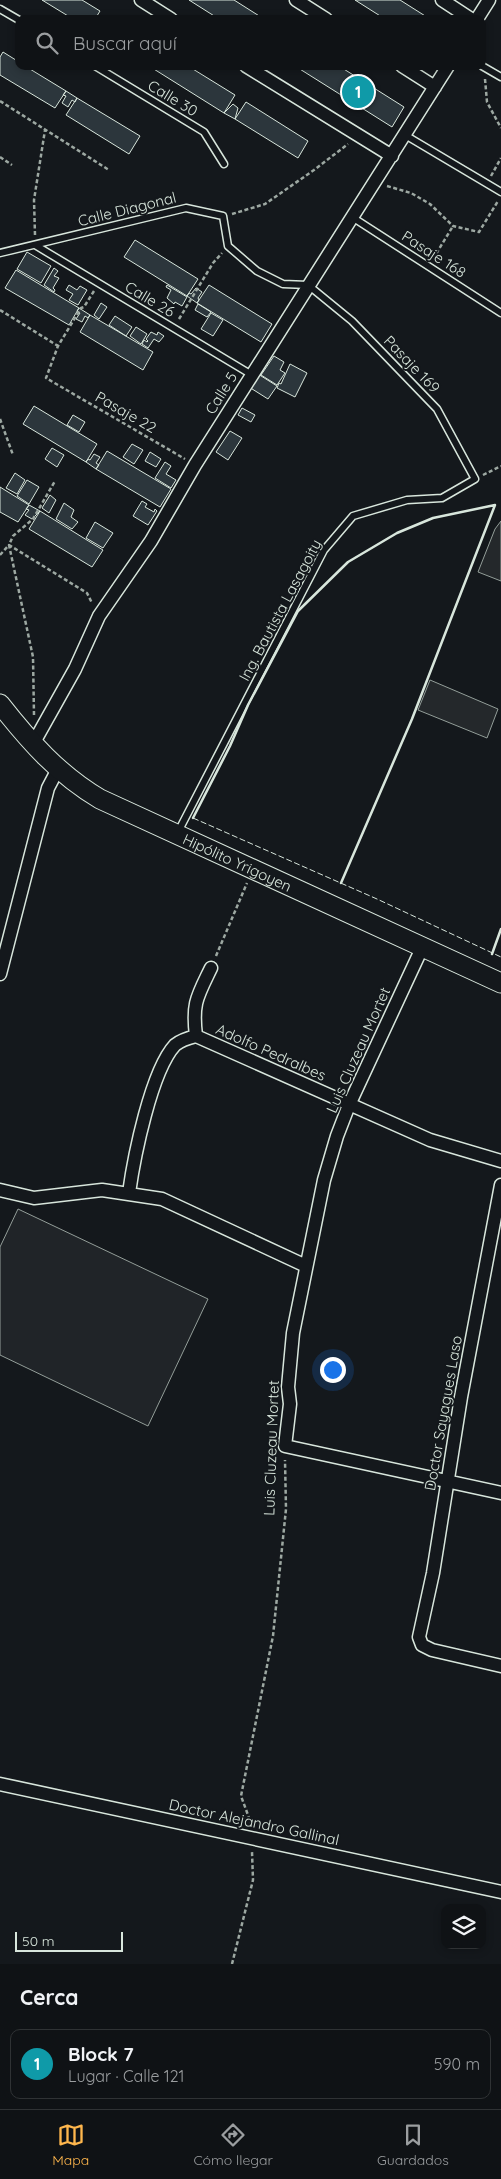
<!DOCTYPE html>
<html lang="es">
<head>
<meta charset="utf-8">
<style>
  body { margin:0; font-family:Quicksand,sans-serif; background:#1d2022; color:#f1f3f6 }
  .controls { position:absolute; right:15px; bottom:15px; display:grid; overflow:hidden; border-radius:10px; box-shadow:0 2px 8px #0003 }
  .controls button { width:45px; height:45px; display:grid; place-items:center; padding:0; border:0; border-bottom:1px solid #2f3234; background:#0f1215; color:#f1f3f6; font:25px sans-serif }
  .scale { position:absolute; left:15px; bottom:12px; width:108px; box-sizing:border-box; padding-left:5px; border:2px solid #d8e6dc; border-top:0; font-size:14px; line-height:18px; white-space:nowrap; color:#d8e6dc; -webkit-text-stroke:4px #14181c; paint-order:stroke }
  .you { position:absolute; left:332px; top:1369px; width:18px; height:18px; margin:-12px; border:4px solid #fff; border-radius:50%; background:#1a73e8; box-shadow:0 0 0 8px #1a73e833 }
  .badge { display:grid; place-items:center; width:32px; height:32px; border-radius:50%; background:#ffb74d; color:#fff; font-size:16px; font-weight:700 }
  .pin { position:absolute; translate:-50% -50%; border:2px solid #fff; box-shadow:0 1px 5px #0006 }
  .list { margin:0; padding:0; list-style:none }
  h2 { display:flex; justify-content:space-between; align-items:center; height:65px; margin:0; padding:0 20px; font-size:21px }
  h2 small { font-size:16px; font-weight:400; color:#9b9ea0 }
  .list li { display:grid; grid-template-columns:32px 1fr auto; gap:15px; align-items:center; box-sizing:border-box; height:70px; margin:0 10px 10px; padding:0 10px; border:1px solid #2f3234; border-radius:10px }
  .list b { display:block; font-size:19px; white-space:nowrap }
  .list p { margin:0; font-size:16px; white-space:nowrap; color:#9b9ea0 }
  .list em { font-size:16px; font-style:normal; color:#9b9ea0 }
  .icon { flex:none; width:28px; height:28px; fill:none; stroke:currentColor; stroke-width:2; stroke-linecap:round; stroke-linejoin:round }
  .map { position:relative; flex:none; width:501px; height:1964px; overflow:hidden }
  .search { position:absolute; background:#0f1215; box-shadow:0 2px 8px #0003; left:15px; right:15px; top:15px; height:55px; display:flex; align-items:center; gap:12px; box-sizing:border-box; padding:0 18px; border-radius:10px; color:#9b9ea0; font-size:19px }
  .sheet { height:145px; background:#0f1215 }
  nav { display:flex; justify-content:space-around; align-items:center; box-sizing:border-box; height:70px; border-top:1px solid #2f3234; background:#0f1215; font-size:14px; color:#9b9ea0 }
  nav a { display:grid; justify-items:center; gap:2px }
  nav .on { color:#ffb74d }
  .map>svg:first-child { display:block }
  .green { fill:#202428; stroke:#939e99 }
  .parking { fill:#24282b; stroke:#939e99 }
  .building { fill:#2c363c; stroke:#d8e6dc }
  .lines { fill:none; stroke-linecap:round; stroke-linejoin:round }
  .lane-casing { stroke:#d8e6dc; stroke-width:9 }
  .street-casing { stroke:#d8e6dc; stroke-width:15 }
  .secondary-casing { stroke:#d8e6dc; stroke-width:21 }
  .path { stroke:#9da8a2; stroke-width:2.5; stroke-dasharray:4 2.5; stroke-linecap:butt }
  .lane { stroke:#14181c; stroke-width:6 }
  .street { stroke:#14181c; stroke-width:12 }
  .secondary { stroke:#14181c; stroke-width:19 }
  .fence { stroke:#d8e6dc; stroke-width:1; stroke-dasharray:6 2.5; stroke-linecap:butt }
  .wall { stroke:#d8e6dc; stroke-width:2.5 }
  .labels { text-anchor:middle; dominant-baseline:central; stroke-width:4; stroke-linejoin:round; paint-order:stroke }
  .street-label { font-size:15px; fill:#d8e6dc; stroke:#14181c }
</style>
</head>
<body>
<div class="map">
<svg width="501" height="1964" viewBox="0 0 501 1964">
  <rect width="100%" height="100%" fill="#14181c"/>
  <path class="green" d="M18,1209L208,1299L148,1426L0,1355V1247Z"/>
  <path class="parking" d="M501,521V581L478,572L495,529Z
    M430,680L498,709L487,738L418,710Z"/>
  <path class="building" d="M42,0H82L100,11L95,19H73Z
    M189,0H234L264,19H219Z
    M355,0H400L430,19H385Z
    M3,52L19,62V66H25L66,91L55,108L0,75V57Z
    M149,66H188L235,95L224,113Z
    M295,66H339L404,107L392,127Z
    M66,91L77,98L75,102L72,100L68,107L62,103L66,96L63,95Z
    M77,98L140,136L129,154L66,115Z
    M246,102L308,141L298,158L235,119Z
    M233,104L238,108L235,119L224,113Z
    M135,240L198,279L187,296L124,257Z
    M27,252L51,266L41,283L17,269Z
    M54,268L58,271L54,276L59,278L53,288L55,290L54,292L44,285Z
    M16,270L79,308L69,325L5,288Z
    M69,285L77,290L80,286L87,290L78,305L69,300L73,294L66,290Z
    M167,285L187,297L182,306L175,302L174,304L167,298L171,290L166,287Z
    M209,285L272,324L261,342L197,303Z
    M196,288L202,292L198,298L199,300L197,303L187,296L189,293L191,294Z
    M101,303L107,307L99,319L94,315Z
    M198,304L211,312L207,317L195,310Z
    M79,308L90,315L88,318L85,316L82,322L76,319L80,313L77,311Z
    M211,313L223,320L213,336L201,329Z
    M90,315L153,352L143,370L80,332Z
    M115,316L132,327L126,336L109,325Z
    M136,327L147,334L141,344L130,336Z
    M151,332L157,335L158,332L164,336L159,342L154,339L148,348L142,344L144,340L147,342L148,341L146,339Z
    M274,356L284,362L280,370L285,373L277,385L261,375Z
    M290,364L307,373L295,397L277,388L279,383L281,384Z
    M258,374L277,386L268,399L249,387Z
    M34,406L97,444L86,462L23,424Z
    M242,408L255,415L251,422L238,415Z
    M73,415L85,422L79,432L67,425Z
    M230,431L242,438L228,460L216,452Z
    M132,444L143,450L134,464L123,457Z
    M52,448L64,455L57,467L45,459Z
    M107,451L171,489L160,507L96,469Z
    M150,452L161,459L156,467L145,461Z
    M94,454L100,457L96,463L99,465L96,469L86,462L88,459L90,460Z
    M165,462L171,466L166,474L176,480L171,488L155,478Z
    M15,473L25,480L17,494L6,488Z
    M27,480L39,487L29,504L17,496Z
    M0,487L29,505L18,522L0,512Z
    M50,495L56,500L49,513L42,508Z
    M142,501L147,504L145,507L154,512L155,509L157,511L148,525L133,516Z
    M64,503L74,510L71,517L78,522L72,529L56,519Z
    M29,505L40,511L32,519L25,515L29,510L26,509Z
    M40,511L103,550L92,567L29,529Z
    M95,522L113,533L103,548L86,538Z"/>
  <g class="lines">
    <g class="lane-casing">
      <path id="lane" d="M0,9L19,20
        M95,66L204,132L224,164
        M482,66L501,77
        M405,135L501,192
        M352,217L501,313
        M35,245L252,375
        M0,253L186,208L223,216L228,246L257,271L283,284L308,285L352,321L437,409L475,479L442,498L407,500L353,516L324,550L178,832"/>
    </g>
    <g class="street-casing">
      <path id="street" d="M141,0L171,19
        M296,0L326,19
        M442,0L471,19
        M477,19L489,0
        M246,66L392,156
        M402,66L435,87
        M33,744L75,669L99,616L151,541L195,465L448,66
        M422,948L349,1105L337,1136L324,1180L293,1333L288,1387L290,1404L285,1446L501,1493
        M0,974L48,788L58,769
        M196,1036L430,1140L501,1161
        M196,1036C192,1003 197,997 211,968
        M501,1185L461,1397L433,1573L419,1637L422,1645L432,1650L501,1666
        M0,1190L34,1198L102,1190L162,1199L306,1266
        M129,1193C134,1157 151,1071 175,1045C181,1040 188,1038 196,1036
        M0,1784L501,1892"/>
    </g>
    <g class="secondary-casing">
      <g id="secondary">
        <path id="s1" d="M0,704C29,741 59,775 100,799L501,983"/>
      </g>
    </g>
    <path class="path" d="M485,79L487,102L501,128
      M0,101L109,170
      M0,157L12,165
      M491,176L501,158
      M387,186L411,193L430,204L453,226L479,232L498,201
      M232,214L265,204L314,170L348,144
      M35,235L34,200L45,130
      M433,259L453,226
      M94,291L84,307L81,308L58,346L46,378L185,459
      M0,310L58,346
      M179,319L213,263L222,253
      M0,419L13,455
      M483,475L501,466
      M0,555L9,545L87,593L92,603
      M34,715L33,657L9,545L13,536L33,519L55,481
      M216,956L247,883
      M252,1826L241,1796L273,1636L286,1509L285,1460
      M232,1964L253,1880L252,1852"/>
    <use href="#lane" class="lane"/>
    <use href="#street" class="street"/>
    <use href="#secondary" class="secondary"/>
    <path class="fence" d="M193,818L377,899L501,957"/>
    <path class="wall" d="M193,818L230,746L248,705L298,611L348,562L397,533L433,518L495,505L412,719L341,883
      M492,954L501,929"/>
  </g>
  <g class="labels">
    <g class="street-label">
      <text transform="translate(173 98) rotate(31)">Calle 30</text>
      <text transform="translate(127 209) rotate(-14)">Calle Diagonal</text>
      <text transform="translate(434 254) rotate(33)">Pasaje 168</text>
      <text transform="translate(150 299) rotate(31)">Calle 26</text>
      <text transform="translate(412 364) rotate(46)">Pasaje 169</text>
      <text transform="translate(221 393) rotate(-58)">Calle 5</text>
      <text transform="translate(126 412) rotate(30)">Pasaje 22</text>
      <text transform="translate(280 610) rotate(-62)">Ing. Bautista Lasagoity</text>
      <text stroke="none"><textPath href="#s1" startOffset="290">Hipólito Yrigoyen</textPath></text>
      <text transform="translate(358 1050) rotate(-66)">Luis Cluzeau Mortet</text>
      <text transform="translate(271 1052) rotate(24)">Adolfo Pedralbes</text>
      <text transform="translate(443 1413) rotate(-80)">Doctor Sayagues Laso</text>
      <text transform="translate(271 1448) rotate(-88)">Luis Cluzeau Mortet</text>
      <text transform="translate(254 1822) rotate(12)">Doctor Alejandro Gallinal</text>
    </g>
  </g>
</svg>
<div class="controls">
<button><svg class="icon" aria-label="layers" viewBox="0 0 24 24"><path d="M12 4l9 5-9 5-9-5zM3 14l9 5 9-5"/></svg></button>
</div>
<div class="scale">50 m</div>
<div class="you"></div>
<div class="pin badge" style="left:358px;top:92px;background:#0f9aa8">1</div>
<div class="search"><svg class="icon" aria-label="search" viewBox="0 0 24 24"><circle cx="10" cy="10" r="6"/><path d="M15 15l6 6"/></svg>Buscar aquí</div>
</div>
<section class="sheet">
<h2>Cerca<small></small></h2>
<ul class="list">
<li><span class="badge" style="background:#0f9aa8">1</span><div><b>Block 7</b><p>Lugar · Calle 121</p></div><em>590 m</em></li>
</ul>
</section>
<nav>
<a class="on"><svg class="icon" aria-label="map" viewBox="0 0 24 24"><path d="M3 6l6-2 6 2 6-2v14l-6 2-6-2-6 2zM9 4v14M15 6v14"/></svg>Mapa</a>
<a><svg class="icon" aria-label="directions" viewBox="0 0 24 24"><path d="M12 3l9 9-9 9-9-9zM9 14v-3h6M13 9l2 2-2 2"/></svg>Cómo llegar</a>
<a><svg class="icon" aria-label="saved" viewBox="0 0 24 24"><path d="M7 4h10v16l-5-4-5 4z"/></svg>Guardados</a>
</nav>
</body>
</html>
